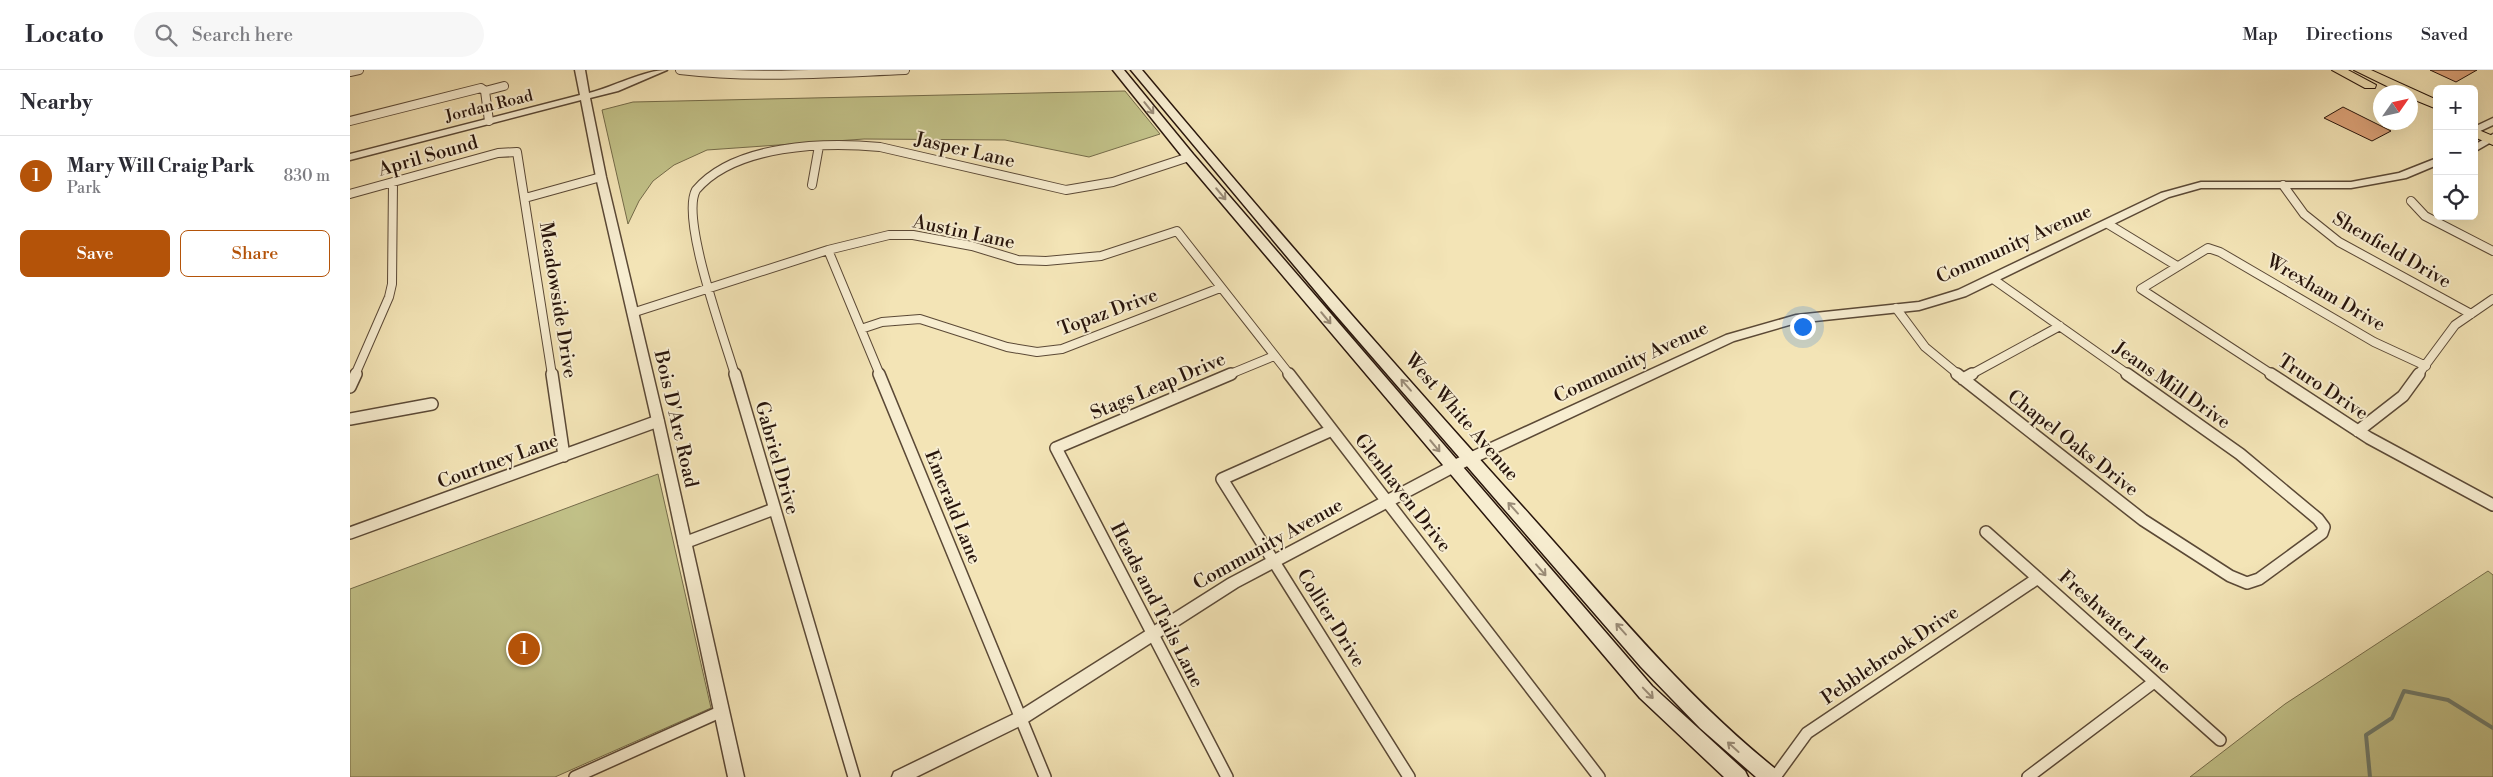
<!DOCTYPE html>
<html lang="en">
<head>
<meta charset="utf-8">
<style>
  body { margin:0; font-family:"Libre Bodoni",serif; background:#f7f7f7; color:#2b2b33 }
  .controls { position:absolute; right:15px; top:15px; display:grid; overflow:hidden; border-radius:8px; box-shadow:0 5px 20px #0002 }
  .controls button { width:45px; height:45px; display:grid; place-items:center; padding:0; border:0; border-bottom:1px solid #e1e1e2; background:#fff; color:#2b2b33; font:25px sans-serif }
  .compass { position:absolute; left:2023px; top:15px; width:45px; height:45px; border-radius:50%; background:#fff; box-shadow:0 5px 20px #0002; rotate:56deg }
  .you { position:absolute; left:1452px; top:256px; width:18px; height:18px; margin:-12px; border:4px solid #fff; border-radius:50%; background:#1a73e8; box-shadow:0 0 0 8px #1a73e833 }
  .badge { display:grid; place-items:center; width:32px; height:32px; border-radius:50%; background:#b45309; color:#fff; font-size:16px; font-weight:700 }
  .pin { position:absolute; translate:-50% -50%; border:2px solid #fff; box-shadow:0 1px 5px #0006 }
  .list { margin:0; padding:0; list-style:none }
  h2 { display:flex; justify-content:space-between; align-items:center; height:65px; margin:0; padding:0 20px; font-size:21px }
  h2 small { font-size:16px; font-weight:400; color:#7c7c81 }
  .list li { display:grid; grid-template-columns:32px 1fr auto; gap:15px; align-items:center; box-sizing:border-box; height:80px; padding:0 20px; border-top:1px solid #e1e1e2 }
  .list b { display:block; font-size:19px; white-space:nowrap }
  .list p { margin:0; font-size:16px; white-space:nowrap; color:#7c7c81 }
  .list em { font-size:16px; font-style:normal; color:#7c7c81 }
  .actions { display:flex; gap:10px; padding:15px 20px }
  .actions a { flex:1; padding:11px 0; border:1px solid #b45309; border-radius:8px; text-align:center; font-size:18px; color:#b45309 }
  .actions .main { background:#b45309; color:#fff }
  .icon { flex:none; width:28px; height:28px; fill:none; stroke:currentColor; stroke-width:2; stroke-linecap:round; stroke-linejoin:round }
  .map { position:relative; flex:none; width:2143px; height:707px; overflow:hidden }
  header { display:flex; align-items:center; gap:30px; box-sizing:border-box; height:70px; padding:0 25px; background:#fff; border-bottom:1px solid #e1e1e2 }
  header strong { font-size:24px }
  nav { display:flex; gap:28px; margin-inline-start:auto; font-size:18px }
  .search { width:350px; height:45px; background:#f7f7f7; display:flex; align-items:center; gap:12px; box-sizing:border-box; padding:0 18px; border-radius:28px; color:#7c7c81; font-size:19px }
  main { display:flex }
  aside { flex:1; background:#fff }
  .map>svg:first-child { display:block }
  .green { fill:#c2c289; stroke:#756c4a }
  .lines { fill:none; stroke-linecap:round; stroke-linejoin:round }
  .stream { stroke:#6d7b6d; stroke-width:4 }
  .building { fill:#dea47a; stroke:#28150c }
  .minor-far1-casing { stroke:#5b4936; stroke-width:10 }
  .minor-casing { stroke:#5b4936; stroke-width:14 }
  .tertiary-casing { stroke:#5b4936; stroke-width:3 }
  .secondary-casing { stroke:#28150c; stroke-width:3 }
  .trunk-casing { stroke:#28150c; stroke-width:2 }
  .minor-far1 { stroke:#f7edd0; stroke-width:8 }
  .minor { stroke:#f7edd0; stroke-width:11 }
  .tertiary { fill:#f7edd0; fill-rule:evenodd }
  .secondary { fill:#f7edd0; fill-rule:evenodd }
  .trunk { fill:#f3e4b6; fill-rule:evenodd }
  .oneway { stroke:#9a8c78 }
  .labels { text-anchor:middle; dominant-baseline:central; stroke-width:4; stroke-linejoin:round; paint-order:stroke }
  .far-street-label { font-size:16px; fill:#28150c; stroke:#f7edd0 }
  .street-label { font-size:19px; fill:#28150c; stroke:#f7edd0 }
</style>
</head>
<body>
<header>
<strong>Locato</strong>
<div class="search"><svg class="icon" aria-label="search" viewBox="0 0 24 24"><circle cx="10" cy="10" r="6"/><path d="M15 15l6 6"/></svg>Search here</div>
<nav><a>Map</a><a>Directions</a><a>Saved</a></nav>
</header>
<main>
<aside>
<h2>Nearby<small></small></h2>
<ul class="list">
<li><span class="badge">1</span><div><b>Mary Will Craig Park</b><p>Park</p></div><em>830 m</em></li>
</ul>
<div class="actions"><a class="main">Save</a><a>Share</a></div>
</aside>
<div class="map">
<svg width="2143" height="707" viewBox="0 0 2143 707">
  <rect width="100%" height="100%" fill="#f3e4b6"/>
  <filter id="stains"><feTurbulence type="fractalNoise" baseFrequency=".004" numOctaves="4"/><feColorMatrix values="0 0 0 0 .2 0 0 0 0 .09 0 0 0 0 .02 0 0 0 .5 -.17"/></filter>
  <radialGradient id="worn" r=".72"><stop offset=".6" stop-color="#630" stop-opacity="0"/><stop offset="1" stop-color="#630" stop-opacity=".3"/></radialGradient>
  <path class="green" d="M775,21L810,64L739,87L655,70L514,69L357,80L324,95L303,111L289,131L278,154L252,40L283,32Z
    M308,404L361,638L205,707H0V519Z
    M2138,501L2143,505V707H1840L1935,634Z"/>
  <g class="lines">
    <path class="stream" d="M2020,707L2016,665L2042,648L2054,621L2098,630L2143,658"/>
  </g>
  <path class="building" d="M2080,0H2127L2106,12Z
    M1993,37L2041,61L2022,71L1974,48Z"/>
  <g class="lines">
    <g class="minor-far1-casing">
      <path id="minor-far1" d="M330,0C405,9 480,3 555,0
        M0,2L9,0
        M135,21L154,16
        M0,51L131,18L135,21L139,51
        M462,115L469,76
        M1933,115L1954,144L1989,172L2121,244
        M0,124L148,83L167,82L202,305
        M175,128L251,107
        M2061,131L2075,146L2143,181
        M1758,154L1827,196
        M478,180L530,305
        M1643,209L1779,305
        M1546,238L1575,277L1609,305
        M282,243L478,180L539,165H563L622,176L668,190L696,191L751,186L827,161L940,305
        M511,259L532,252L570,249L657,277L687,282L712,279L870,218
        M5,305L39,227L42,214L43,112
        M385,305C375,270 330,149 346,120C385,74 475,72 530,77L716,120L763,112L839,87
        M878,305L924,286
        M1620,305L1710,256
        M1923,305L1791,219L1858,178L1870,182L2024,272L2076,296
        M2068,305L2105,255L2143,229"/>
    </g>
    <g class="minor-casing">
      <path id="minor" d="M202,304L214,386
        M385,304L504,707
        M529,304L695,707
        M939,304L1249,707
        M1607,304L1793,450L1880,506L1897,513L1909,509L1972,463L1974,457L1968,449L1890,384L1777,304
        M1921,304L2019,368L2143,435
        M1613,309L1622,304
        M0,317L6,304
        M0,349L82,334
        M982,360L872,409L1059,707
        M2008,361L2053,326L2069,304
        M1636,462L1870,670
        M0,463L308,351
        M334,473L424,439
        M225,707L372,641
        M877,707L706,378L881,304
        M1425,707L1457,663L1688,508
        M1678,707L1804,612"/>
    </g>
    <g class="tertiary-casing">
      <path id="tertiary" d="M225,0H235L239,23C263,17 294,0 317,0L268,21L240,28L256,107L314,351L394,707H378L302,351L246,107L231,30L0,90V84L230,25Z
        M2143,48V55L2124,64V57Z
        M2143,64V71L2124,82V75Z
        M2087,88V95L2056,108L2001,118H1851L1819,127L1616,226L1569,240L1446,253L1384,271L1107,401L888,517L676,653L566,707H542L544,702L666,643L878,509L1097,393L1376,265L1446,245L1569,232L1608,220L1811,123L1851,112H2001L2049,103Z"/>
    </g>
    <g class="secondary-casing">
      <path id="secondary" d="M763,0H774L843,84L1302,616L1395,701L1398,707H1374L1290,628L835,90Z
        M781,0H792C918,151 1048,299 1180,445C1260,534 1334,626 1428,701L1431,707H1406L1350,658L1291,597L979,237Z"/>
    </g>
    <g class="trunk-casing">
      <path id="trunk" d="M1982,0H1998L2026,15L2025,18H2015Z
        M2004,0H2021L2087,30V39L2060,28V22H2049Z
        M2124,58L2143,66V75L2124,67Z"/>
    </g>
    <use href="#minor-far1" class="minor-far1"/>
    <use href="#minor" class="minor"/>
    <use href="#tertiary" class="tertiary"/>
    <use href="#secondary" class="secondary"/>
    <use href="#trunk" class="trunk"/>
  </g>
  <defs><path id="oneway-shaft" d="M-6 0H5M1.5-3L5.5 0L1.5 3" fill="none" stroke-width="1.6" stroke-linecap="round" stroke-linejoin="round" transform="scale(1.25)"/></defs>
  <g class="oneway">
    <use href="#oneway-shaft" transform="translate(799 38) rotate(51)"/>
    <use href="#oneway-shaft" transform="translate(871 124) rotate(50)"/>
    <use href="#oneway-shaft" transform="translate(976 248) rotate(50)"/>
    <use href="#oneway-shaft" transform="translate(1056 315) rotate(-131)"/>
    <use href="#oneway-shaft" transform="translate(1085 376) rotate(50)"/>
    <use href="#oneway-shaft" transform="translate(1163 438) rotate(-132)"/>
    <use href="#oneway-shaft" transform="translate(1191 500) rotate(49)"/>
    <use href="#oneway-shaft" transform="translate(1271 559) rotate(-132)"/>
    <use href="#oneway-shaft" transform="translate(1298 623) rotate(46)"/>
    <use href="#oneway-shaft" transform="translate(1383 677) rotate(-138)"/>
  </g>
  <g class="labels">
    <g class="far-street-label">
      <text transform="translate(139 36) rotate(-14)">Jordan Road</text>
    </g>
    <g class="street-label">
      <text transform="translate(615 80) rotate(13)">Jasper Lane</text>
      <text transform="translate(78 86) rotate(-16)">April Sound</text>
      <text transform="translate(614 162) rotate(12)">Austin Lane</text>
      <text transform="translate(1664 174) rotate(-24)">Community Avenue</text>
      <text transform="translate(2042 180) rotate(30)">Shenfield Drive</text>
      <text transform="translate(1976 223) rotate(30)">Wrexham Drive</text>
      <text transform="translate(208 230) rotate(81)">Meadowside Drive</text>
      <text transform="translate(758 242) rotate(-20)">Topaz Drive</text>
      <text transform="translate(1281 292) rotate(-25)">Community Avenue</text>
      <text transform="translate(1822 315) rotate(35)">Jeans Mill Drive</text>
      <text transform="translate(808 316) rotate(-23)">Stags Leap Drive</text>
      <text transform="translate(1973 317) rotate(33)">Truro Drive</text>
      <text transform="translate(1112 347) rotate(49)">West White Avenue</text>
      <text transform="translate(326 349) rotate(77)">Bois D'Arc Road</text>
      <text transform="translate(1723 373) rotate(38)">Chapel Oaks Drive</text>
      <text transform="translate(427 388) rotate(74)">Gabriel Drive</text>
      <text transform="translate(148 391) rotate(-20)">Courtney Lane</text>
      <text transform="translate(1053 423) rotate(52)">Glenhaven Drive</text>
      <text transform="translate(603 437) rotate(68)">Emerald Lane</text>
      <text transform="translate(918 474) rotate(-29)">Community Avenue</text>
      <text transform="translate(807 535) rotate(63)">Heads and Tails Lane</text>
      <text transform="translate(981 548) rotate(58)">Collier Drive</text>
      <text transform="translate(1765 552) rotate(42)">Freshwater Lane</text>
      <text transform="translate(1540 585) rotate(-34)">Pebblebrook Drive</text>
    </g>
  </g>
  <rect width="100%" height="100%" filter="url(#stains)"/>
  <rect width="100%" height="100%" fill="url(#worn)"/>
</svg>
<div class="controls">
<button>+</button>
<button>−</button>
<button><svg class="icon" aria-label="locate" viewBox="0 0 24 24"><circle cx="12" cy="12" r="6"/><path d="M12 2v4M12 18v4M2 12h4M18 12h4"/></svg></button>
</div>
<svg class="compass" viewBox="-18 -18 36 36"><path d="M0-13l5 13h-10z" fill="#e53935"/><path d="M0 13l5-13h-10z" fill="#7c7c81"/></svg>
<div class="you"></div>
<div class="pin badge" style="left:174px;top:579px">1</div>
</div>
</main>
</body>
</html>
